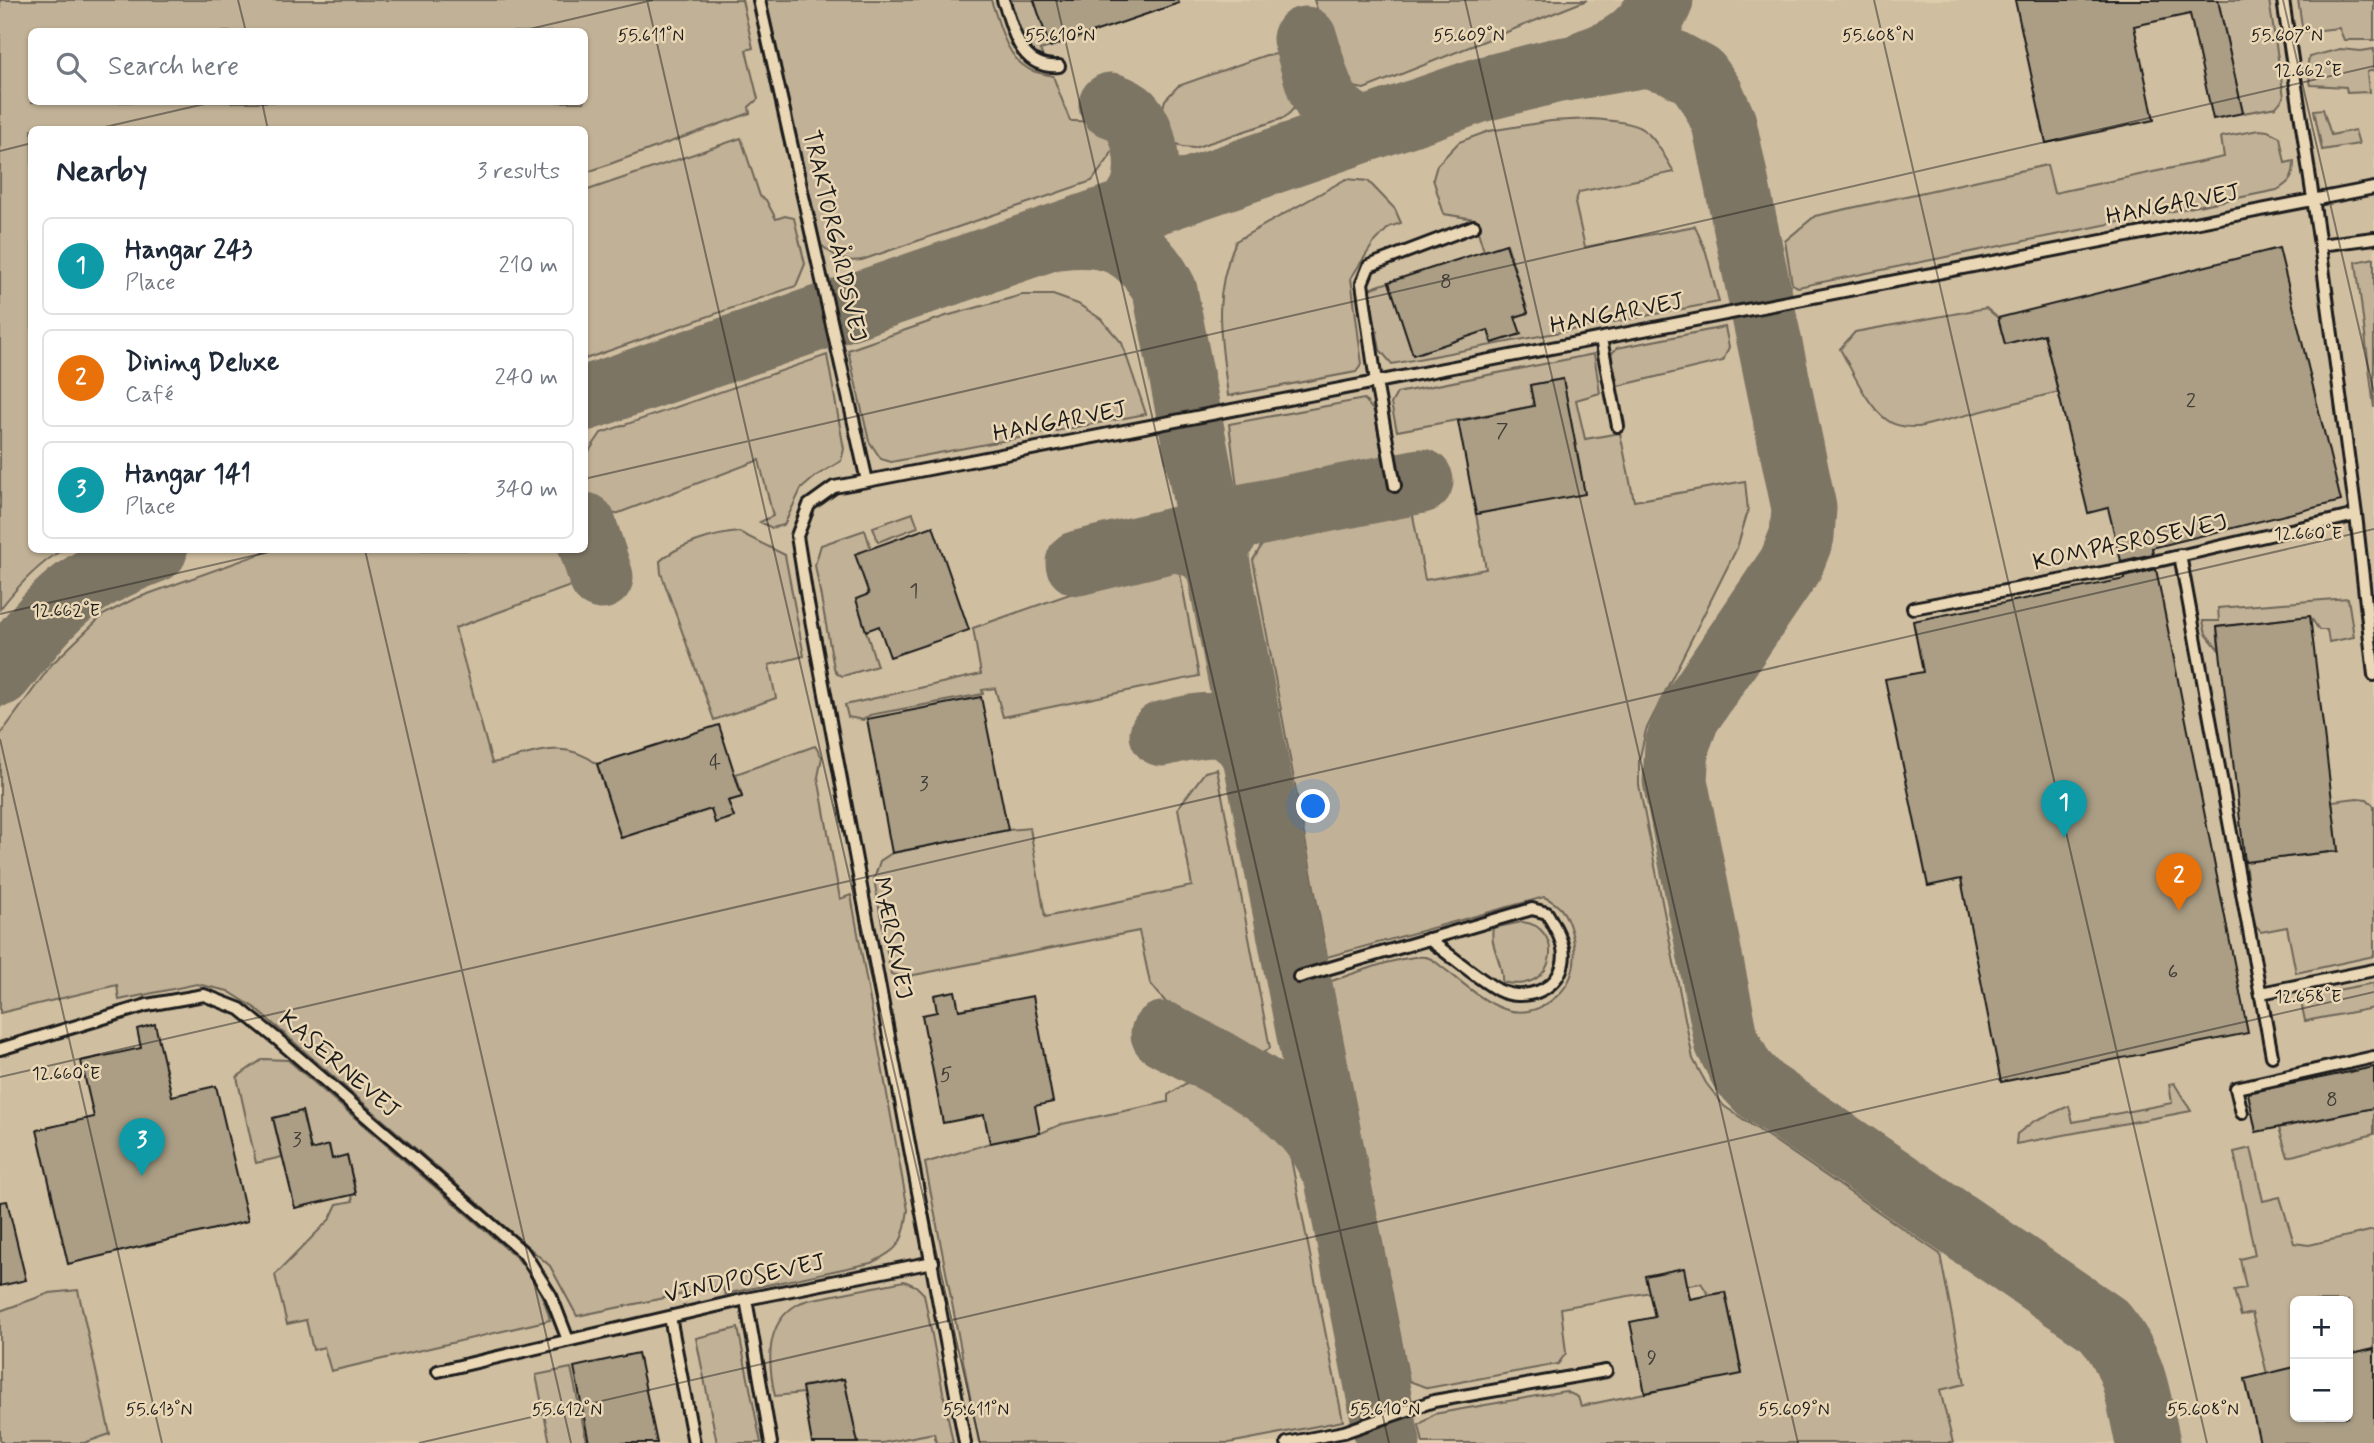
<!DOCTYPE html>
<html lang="en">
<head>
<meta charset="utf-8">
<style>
  body { margin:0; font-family:Mynerve,sans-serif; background:#f6f6f7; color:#1f2937 }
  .controls { position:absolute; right:21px; bottom:21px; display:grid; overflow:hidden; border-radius:10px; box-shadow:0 2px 5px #0004 }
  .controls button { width:63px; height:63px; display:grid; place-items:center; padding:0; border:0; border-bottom:2px solid #e0e1e3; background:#fff; color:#1f2937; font:35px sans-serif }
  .you { position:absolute; left:1314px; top:807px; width:24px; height:24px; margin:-18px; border:5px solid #fff; border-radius:50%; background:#1a73e8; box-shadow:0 0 0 10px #1a73e833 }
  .badge { display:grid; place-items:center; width:46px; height:46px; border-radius:50%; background:#c8321e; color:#fff; font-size:23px; font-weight:700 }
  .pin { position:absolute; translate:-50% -58px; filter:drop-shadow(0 2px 4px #0008) }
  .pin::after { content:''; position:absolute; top:37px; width:24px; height:21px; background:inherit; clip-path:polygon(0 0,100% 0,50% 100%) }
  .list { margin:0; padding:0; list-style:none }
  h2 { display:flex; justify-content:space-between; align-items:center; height:91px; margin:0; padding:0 28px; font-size:30px }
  h2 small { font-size:23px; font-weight:400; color:#747a83 }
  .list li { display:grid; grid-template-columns:46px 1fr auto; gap:21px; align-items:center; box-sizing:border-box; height:98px; margin:0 14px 14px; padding:0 14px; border:2px solid #e0e1e3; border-radius:10px }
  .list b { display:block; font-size:26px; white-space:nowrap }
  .list p { margin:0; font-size:23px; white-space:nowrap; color:#747a83 }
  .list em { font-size:23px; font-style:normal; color:#747a83 }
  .icon { flex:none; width:38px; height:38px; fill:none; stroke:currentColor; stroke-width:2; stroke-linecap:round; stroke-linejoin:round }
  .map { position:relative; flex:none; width:2374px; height:1443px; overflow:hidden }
  .search { position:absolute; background:#fff; box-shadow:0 2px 5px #0004; left:28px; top:28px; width:560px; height:77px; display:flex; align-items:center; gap:18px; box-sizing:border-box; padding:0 24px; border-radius:10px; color:#747a83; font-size:26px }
  .panel { position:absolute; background:#fff; box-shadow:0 2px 5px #0004; left:28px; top:126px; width:560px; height:427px; border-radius:10px }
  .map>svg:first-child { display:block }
  .built { fill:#cfbea0; fill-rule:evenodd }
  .green { fill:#c1b196; stroke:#6e6659; stroke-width:2; fill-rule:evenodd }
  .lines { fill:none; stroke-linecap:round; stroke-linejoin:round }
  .taxiway { stroke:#7d7464; stroke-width:65 }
  .building { fill:#ab9e85; stroke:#1c1c1c; stroke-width:2 }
  .lane-casing { stroke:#1c1c1c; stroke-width:16 }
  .lane { stroke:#ead7b5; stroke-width:10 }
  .ticks { fill:none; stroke:#1c1c1c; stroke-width:2; stroke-opacity:0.45 }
  .labels { text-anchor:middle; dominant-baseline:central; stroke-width:5; stroke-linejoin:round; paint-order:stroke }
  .number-label { font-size:21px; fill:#403c36 }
  .street-label { font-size:24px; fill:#1c1c1c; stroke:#ead7b5 }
  .ticks-label { font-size:18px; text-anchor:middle; fill:#1c1c1c; stroke:#ead7b5; stroke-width:5; stroke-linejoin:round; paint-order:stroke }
</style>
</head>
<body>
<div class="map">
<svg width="2374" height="1443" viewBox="0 0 2374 1443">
  <rect width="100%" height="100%" fill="#deccac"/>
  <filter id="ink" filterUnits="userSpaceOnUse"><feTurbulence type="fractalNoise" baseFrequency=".0143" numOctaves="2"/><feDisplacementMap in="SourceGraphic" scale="14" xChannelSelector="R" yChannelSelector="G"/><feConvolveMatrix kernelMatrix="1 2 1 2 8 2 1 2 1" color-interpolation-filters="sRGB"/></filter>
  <g filter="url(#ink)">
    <path class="built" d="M0,0H2316L2374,30V1443H0ZM32,32H584V102H32ZM32,130H584V550H32ZM2295,1301H2348V1417H2295Z"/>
    <path class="green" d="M0,0H742L753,48L746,50L758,99L749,107L750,113L585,173L584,130H32V550H62C39,564 17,587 0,609ZM32,32H584V102H32Z
      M766,0H991C999,22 1005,55 1027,68C1034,73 1045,74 1053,76L1070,121C1090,121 1109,120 1116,143L1109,158L1092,181L862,260C842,263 836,257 821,245Z
      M1008,0H1034L1050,47L1040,50L1043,57L1039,58L1026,46Z
      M1314,0H1587L1364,89L1349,86L1340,77Z
      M2218,0H2269L2284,97L2276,107L2243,113Z
      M2298,0H2374V40H2344L2339,28L2303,32Z
      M2340,49L2361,51L2374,49V70L2367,72L2369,92L2347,93L2346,87L2311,85L2307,68L2309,57Z
      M1281,54C1306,71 1308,99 1284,118L1194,148L1182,147L1172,141L1164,127L1161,115L1165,100L1178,86L1266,55Z
      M2323,109L2331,135L2355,130L2359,144L2322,150L2314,110Z
      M1591,119C1645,123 1647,125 1674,172L1579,192L1575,203L1585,247L1695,226L1706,252L1719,302L1392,364L1380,350L1369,289L1389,282L1413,354L1488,330L1492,343L1521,334L1515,317L1528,312L1507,244L1484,251L1474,219L1444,214L1433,179L1437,165L1459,142L1489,131L1551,121Z
      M2259,130L2268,131L2280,137L2285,163L2294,161C2294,177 2291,182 2277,190L1798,287L1792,284L1785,241L1815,216L2047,165L2054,193L2224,157L2221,137Z
      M741,138L760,196L766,200L776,219L785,216L794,218L805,264L796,286L585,359V191Z
      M1346,179L1368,181L1395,209L1401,223L1389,227L1373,244L1351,278L1362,364L1356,372L1228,396C1221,338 1211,297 1236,241Z
      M2374,258V408L2356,262Z
      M1022,295H1053L1078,304L1101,319L1122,343L1146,414L891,462L881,459L869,441L848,350L946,316Z
      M1986,308L1998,318L2005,344L2044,334L2058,392L1919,427C1908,427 1896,427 1887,420C1867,406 1852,370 1840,349L1855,332Z
      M1725,327L1729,347L1723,361L1618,386L1611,354L1617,348Z
      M1594,354L1600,393L1576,400L1585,439L1620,433L1634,501L1745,481L1748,511L1737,548L1646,730L1639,761V785L1693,1059L1706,1083L1724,1106L1940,1254L1965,1384L1940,1390L1953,1443H1423L1419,1425L1434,1414L1565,1391L1578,1397L1581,1406L1742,1373L1725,1292L1709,1295L1701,1283L1561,1308L1566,1353L1558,1364L1428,1388L1409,1381L1331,981C1351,975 1411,951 1429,958C1435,960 1441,967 1446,970C1481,997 1515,1033 1557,996C1574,981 1577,960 1573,938C1568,918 1564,906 1544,897L1327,957L1253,560L1262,545L1412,510L1425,580L1486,569L1476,514L1584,493L1563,379L1530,385L1534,406L1397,431L1391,404L1397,393Z
      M827,355L844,449L841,461L816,476L801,489L784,525L772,528L760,522L773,516L759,460L616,514L604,512L593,506L586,492L585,457L601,433Z
      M1364,399L1374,411L1383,458L1237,487L1229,424Z
      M913,513L918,527L878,542L873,527Z
      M865,530L871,549L869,594L856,599L877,666L843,676L837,674L834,668L815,565L821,545Z
      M739,532L785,555L804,656L769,665L776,698L714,720L661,573L660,561C677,545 715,534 739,532Z
      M271,550H568L579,583L455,628L492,763C531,756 561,736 597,764L621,838L711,809L716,823L733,817L728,801L742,796L736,774L815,746L822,757L818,777L840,899L851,895L908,1210C903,1242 901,1249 871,1263L725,1294L722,1286L577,1316L550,1266L255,1008L228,991L197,984L119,1000L117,985L0,1013V735L52,664L103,615L134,599Z
      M1179,568L1199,676L1003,717L995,688L982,690L983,694L870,715L863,720L848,717L845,705L981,674L973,628L1084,589Z
      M2348,598L2354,637L2329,642L2327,630H2319L2310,616L2217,627L2219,650L2206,634L2203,621H2219L2218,608Z
      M1217,769L1270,1048L1256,1057L1168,1005L1150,983L1139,931L904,977L891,974L874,879L880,861L892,853L1008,830L1030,828L1045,917L1192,886L1178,808L1205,772Z
      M2357,798L2367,799L2374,806V956L2296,973L2287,927L2261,932L2253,924L2245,862L2338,851L2332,801Z
      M1522,922C1564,925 1560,996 1502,982C1504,963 1489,947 1493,928Z
      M2374,983V1008L2305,1021L2300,997Z
      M263,1059L288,1060L517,1258C533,1278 544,1295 550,1320L331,1371L324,1347L313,1350L306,1320L287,1324L275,1275L330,1219L337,1204L353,1201L352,1195L356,1193L347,1156L332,1159L329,1145L311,1150L302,1111L273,1118L282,1157L256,1163L237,1077Z
      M1188,1082L1271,1127L1289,1149L1343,1421L1229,1443H979L925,1163L990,1143L1041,1133L1062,1124L1168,1102V1095Z
      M2174,1083L2191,1111L2016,1144L2017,1134L2034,1121L2069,1106L2073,1122L2172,1103L2169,1084Z
      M2374,1108V1134L2288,1157L2279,1128Z
      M2251,1148L2263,1201L2280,1197L2294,1243L2309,1245L2374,1230V1349L2348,1355V1301H2295V1367L2267,1374L2252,1313L2241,1316L2234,1290L2246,1288L2240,1259L2255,1255L2234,1152Z
      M904,1281L916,1286L924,1294L953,1443H936L934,1433L882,1443H858L844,1379L803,1386V1393L775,1396C768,1364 764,1323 798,1304C806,1299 820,1298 829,1296C854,1291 879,1286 904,1281Z
      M78,1290L110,1434L84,1443H3L0,1439V1311L50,1293Z
      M738,1328L761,1443H717L696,1338Z
      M571,1368L587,1443H550L536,1375Z"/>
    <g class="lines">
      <path class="taxiway" d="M1305,39C1319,82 1318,112 1364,130
        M1588,61C1621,51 1648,33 1661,0
        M1111,105C1117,107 1125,110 1130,115C1146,132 1150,167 1143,188C1140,197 1133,205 1129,212
        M1059,237C1109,231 1141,243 1165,291L1388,1443
        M584,399L1483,89L1554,71L1646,55L1672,62L1698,76L1712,96L1724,123L1804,508L1802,536L1791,564L1688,716L1677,745L1675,781L1727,1042L1742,1071L1759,1089L2104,1325C2135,1362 2138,1397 2148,1443
        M584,525L601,577
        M1216,556C1220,538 1226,529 1240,517L1421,481
        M1078,563L1177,539L1203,548L1218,564
        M0,674C24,645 47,611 78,589C101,573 128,560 155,550
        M1162,734C1202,725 1229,713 1254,754
        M1163,1034C1225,1068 1300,1096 1330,1164"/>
    </g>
    <path class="building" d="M1034,0H1178L1179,3L1050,47Z
      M2015,0H2218L2243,113L2213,119L2190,14L2134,26L2154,120L2046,143Z
      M1506,244L1528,313L1515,317L1521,334L1492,343L1488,330L1413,355L1389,282Z
      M2279,248L2341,501L2152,548L2153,554L2121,561L2108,508L2088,513L2044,334L2005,344L1998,318Z
      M1563,379L1585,494L1476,514L1458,421L1534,406L1530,385Z
      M933,526L969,630L890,657L879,626L866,631L856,599L869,594L855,554Z
      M2156,569L2248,1033L2001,1082L1961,879L1928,886L1885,679L1923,672L1913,621L2125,579V577Z
      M2310,616L2338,851L2245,862L2217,627Z
      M981,697L1008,830L892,853L867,719Z
      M719,725L742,797L728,801L734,817L715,823L711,809L621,838L597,764Z
      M955,991L959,1010L1033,996L1053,1102L1035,1106L1040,1133L990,1143L984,1115L943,1123L922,1015L937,1012L934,995Z
      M155,1024L172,1096L216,1086L248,1221L68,1264L37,1130L94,1117L81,1061L141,1048L137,1029Z
      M2374,1067V1108L2256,1132L2248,1093Z
      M302,1111L311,1150L329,1145L332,1159L347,1155L356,1194L295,1208L273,1118Z
      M7,1201L26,1280L0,1286V1202Z
      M1684,1268L1690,1299L1725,1292L1742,1374L1645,1393L1630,1322L1655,1317L1645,1276Z
      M2374,1349V1443H2260L2245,1379L2295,1367V1417H2348V1355Z
      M638,1353L657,1443H589L574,1367Z
      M844,1379L858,1443H812L802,1387Z"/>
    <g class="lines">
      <g class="lane-casing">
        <path id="lane" d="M759,0L867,481
          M1003,0C1014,29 1018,69 1059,66
          M2320,245L2374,238
          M1601,339L1618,426
          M1395,486L1376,382L1362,283L1369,266L1474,226
          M2356,515L2374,675
          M2180,555L2272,1056
          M1913,608L2123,569L2356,515L2320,245L2283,0
          M1299,977L1532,909L1547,913C1555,927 1567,946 1563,963C1557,992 1522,1002 1498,990C1478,979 1448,953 1428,939
          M2261,993L2374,970
          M0,1049L147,1005L204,995L240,1009L277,1039L524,1253L551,1296L568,1340
          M2242,1113L2236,1088L2374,1057
          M746,1299L771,1443
          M670,1317L694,1443
          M438,1371L746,1299L933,1262
          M965,1443L807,598L797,536L809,505L834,487L867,481L2374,188
          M1287,1443L1344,1432L1434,1401L1606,1371"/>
      </g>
      <use href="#lane" class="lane"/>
    </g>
  </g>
  <path class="ticks" d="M238,0L246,32M647,0L980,1443M1056,0L1389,1443M1465,0L1798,1443M1874,0L2207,1443M2283,0L2374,393M517,32L653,0M262,102L268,130M92,130L213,102M0,151L32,143M584,479L2374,66M365,550L571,1443M0,614L278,550M0,739L162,1443M0,1077L2374,529M419,1443L2374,992"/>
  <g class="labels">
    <g class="number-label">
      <text x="1446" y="282">8</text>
      <text x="2191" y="401">2</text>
      <text x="1502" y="431">7</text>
      <text x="914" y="591">1</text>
      <text x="715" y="763">4</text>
      <text x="924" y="784">3</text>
      <text x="2173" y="972">6</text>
      <text x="946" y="1075">5</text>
      <text x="2332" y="1100">8</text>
      <text x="297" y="1140">3</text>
      <text x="1652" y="1358">9</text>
    </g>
    <g class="street-label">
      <text transform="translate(2173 205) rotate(-11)">HANGARVEJ</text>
      <text transform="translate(834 236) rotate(77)">TRAKTORGÅRDSVEJ</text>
      <text transform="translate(1617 314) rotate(-11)">HANGARVEJ</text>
      <text transform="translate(1060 422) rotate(-11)">HANGARVEJ</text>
      <text transform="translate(2130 543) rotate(-12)">KOMPASROSEVEJ</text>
      <text transform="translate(892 938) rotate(79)">MÆRSKVEJ</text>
      <text transform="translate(339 1065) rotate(41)">KASERNEVEJ</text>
      <text transform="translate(745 1279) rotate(-12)">VINDPOSEVEJ</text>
    </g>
  </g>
  <g class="ticks-label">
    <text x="651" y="41">55.611°N</text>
    <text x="1060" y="41">55.610°N</text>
    <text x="1469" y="41">55.609°N</text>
    <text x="1878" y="41">55.608°N</text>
    <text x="2287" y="41">55.607°N</text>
    <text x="2308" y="76">12.662°E</text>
    <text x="2308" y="539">12.660°E</text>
    <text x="66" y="616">12.662°E</text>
    <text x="2308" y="1002">12.658°E</text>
    <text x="66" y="1079">12.660°E</text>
    <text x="159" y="1415">55.613°N</text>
    <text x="567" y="1415">55.612°N</text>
    <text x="976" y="1415">55.611°N</text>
    <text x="1385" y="1415">55.610°N</text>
    <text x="1794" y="1415">55.609°N</text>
    <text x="2203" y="1415">55.608°N</text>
  </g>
</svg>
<div class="controls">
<button>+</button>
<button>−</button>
</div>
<div class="you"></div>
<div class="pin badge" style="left:2064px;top:838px;background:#0f9aa8">1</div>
<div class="pin badge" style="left:2179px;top:911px;background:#e8710a">2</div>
<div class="pin badge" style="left:142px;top:1176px;background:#0f9aa8">3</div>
<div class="search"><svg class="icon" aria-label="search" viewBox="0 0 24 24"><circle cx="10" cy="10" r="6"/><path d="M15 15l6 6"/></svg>Search here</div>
<section class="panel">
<h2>Nearby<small>3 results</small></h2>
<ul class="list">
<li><span class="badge" style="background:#0f9aa8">1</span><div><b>Hangar 243</b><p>Place</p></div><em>210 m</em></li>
<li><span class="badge" style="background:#e8710a">2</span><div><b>Dining Deluxe</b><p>Café</p></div><em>240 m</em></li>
<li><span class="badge" style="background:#0f9aa8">3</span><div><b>Hangar 141</b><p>Place</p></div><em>340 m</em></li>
</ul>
</section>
</div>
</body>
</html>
